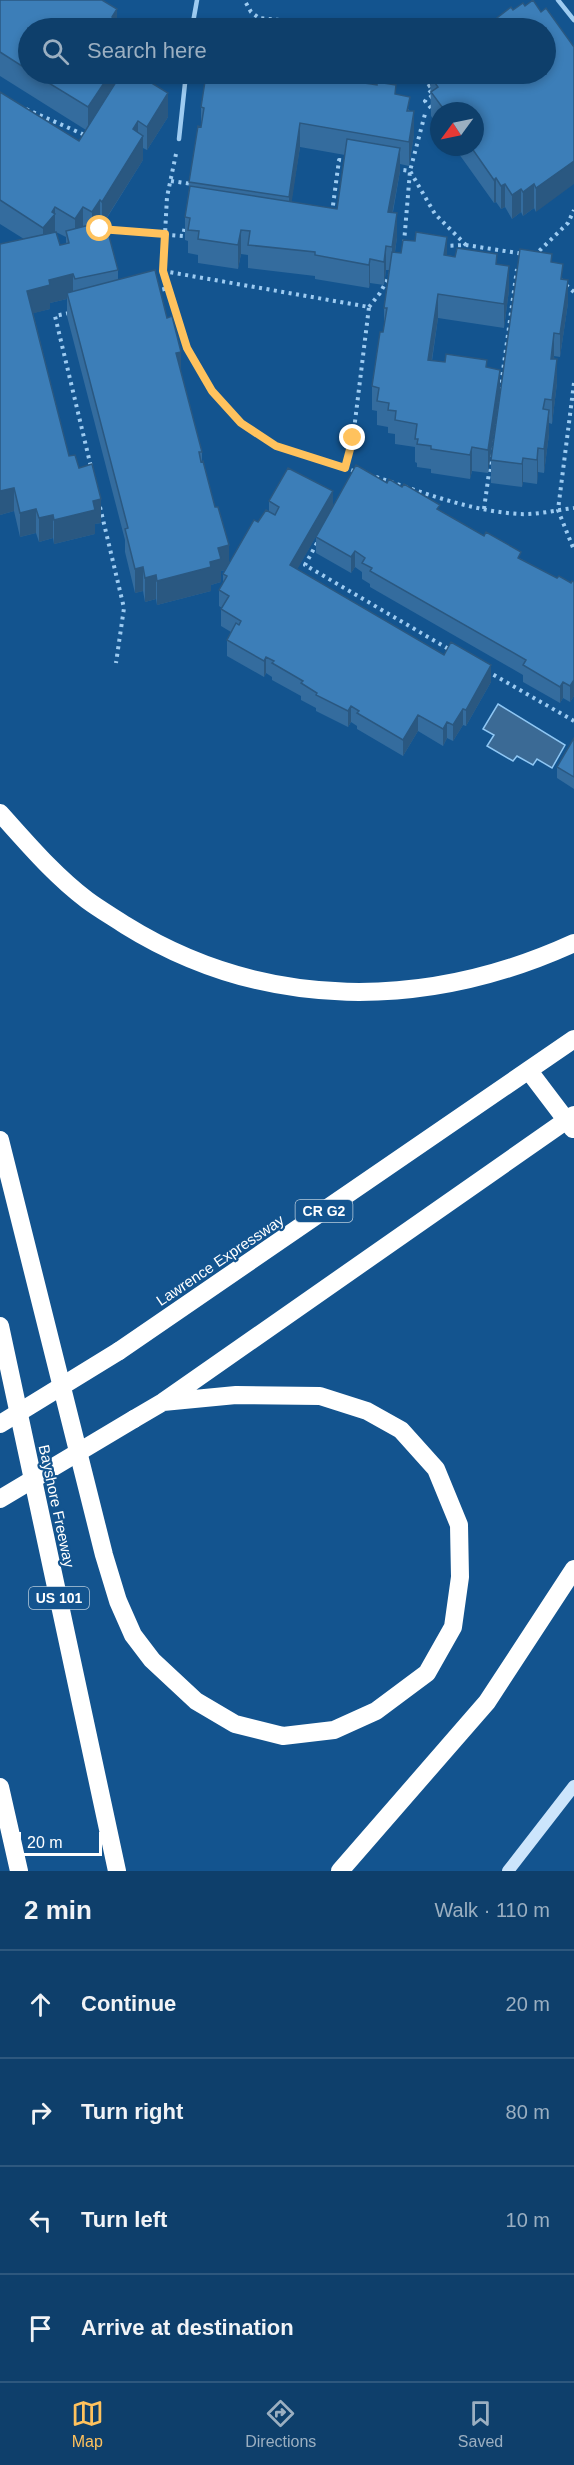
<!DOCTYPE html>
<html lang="en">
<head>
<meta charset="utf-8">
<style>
  body { margin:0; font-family:Helvetica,sans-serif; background:#1c4a73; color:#f1f3f6 }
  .compass { position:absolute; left:430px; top:102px; width:54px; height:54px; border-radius:50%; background:#0e3f6b; box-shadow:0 3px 9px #0003; rotate:237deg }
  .scale { position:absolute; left:18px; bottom:15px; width:84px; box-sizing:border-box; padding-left:6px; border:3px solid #fff; border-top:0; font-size:16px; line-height:21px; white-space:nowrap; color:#fff; -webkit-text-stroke:4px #13548f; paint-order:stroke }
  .stop { position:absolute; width:18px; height:18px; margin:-14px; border:4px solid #ffc25d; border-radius:50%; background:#fff }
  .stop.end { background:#ffc25d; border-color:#fff; box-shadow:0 2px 6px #0008 }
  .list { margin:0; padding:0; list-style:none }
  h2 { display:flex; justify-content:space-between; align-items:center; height:78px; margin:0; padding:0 24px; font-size:26px }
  h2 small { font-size:20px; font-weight:400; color:#9bafc1 }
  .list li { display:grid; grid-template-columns:39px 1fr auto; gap:18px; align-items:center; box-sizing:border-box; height:108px; padding:0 24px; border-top:2px solid #2e587e }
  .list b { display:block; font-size:22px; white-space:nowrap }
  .list em { font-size:20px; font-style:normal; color:#9bafc1 }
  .icon { flex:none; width:33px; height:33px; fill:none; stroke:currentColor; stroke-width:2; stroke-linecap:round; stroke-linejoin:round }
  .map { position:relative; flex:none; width:574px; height:1871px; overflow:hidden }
  .search { position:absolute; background:#0e3f6b; box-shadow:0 3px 9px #0003; left:18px; right:18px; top:18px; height:66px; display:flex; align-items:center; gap:15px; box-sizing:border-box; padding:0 21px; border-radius:33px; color:#9bafc1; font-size:22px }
  .sheet { height:510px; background:#0e3f6b }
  nav { display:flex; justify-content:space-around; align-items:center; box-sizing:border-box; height:84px; border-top:2px solid #2e587e; background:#0e3f6b; font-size:16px; color:#9bafc1 }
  nav a { display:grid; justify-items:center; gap:3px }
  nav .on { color:#ffc25d }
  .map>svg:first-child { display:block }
  .water { fill:#3b6a95; stroke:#8fc7f4; stroke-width:1.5 }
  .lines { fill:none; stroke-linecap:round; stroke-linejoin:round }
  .path { stroke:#9dcbf1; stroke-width:4; stroke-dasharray:3 4.5; stroke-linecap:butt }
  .lane { stroke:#9dcbf1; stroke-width:4.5 }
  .secondary { stroke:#cce5fc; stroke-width:12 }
  .highway { stroke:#fff; stroke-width:18 }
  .highway-bridge { stroke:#fff; stroke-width:18 }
  .wall { fill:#346c9e; fill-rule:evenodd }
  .shaded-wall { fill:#2a5881 }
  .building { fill:#3c7eb8; stroke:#2a5881; stroke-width:1.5 }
  .route { stroke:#ffc25d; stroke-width:8 }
  .labels { text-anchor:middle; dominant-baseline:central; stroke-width:4.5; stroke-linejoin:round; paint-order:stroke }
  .shield { fill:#13548f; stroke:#b8ccdd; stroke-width:1.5 }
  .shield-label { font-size:14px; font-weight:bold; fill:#fff }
  .street-label { font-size:15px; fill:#fff; stroke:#13548f }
</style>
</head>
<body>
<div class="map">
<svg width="574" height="1871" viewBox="0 0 574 1871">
  <rect width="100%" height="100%" fill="#13548f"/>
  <path class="water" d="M498,704L565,745L552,768L537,759L533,765L517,756L513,761L487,746L494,735L483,729Z"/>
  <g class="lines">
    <path class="path" d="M246,3L251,12L259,18L365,28
      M431,108L425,101L433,95L427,87L434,83
      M26,109L87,136
      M176,154L167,197L163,271L187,348L212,391L241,423L276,446L357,472
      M396,169L410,171L435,214L466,245
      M171,181L192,184L191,186
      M332,213L339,160L347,161
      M105,230L183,236L185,226
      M404,243L410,171L425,114
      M443,246L466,245L524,254
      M534,256L568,223L574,210
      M163,271L369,307L353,438L345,468
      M566,285L574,292
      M155,291L169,288
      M369,307L380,293L390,275
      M69,313L55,316L91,467
      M574,383L558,510L574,550
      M376,477C422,492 470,511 519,514C537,515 556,510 574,508
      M100,507L124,608L116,663
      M484,509L517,269
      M317,543L305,565L452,651
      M487,671L574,721"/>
    <path class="lane" d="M558,0L574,20
      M192,28L197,0
      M353,82L383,85
      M179,139L186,74"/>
    <path class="secondary" d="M508,1871L574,1786"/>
    <path class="highway" d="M0,813C28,844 54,875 87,900C99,909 113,917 125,925C265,1012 427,1010 574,943
      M529,1071L573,1129
      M0,1140L104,1555L118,1601L133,1635L152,1660L196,1701L235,1724L283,1736L334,1730L376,1711L427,1673L453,1627L460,1577L459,1525L436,1469L401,1430L367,1411L320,1396L236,1395L163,1402
      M0,1326L117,1871
      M119,1351L574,1039
      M134,1419L163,1402L574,1115
      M0,1787L19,1871
      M340,1871L487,1702L574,1569"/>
    <path class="highway-bridge" d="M0,1424L119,1351
      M0,1499L134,1419"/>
  </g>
  <path class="wall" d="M0,0L28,28V74H137L168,117L147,150L143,148V160L105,221L118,270V280L181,372L202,452V462L229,564L258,522L269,511V501L333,507L297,569L491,682L466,726L463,725L453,741L447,738L443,746L418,731L403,756L357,729V726L351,722L348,727L316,711V708L301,700V696L272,680V677L266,673L264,677L227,656V640L231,632L221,626V609L222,608L219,606V590L223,583V574L226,570L221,571V582L211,585V591L157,605L156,599L145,602L143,591L135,593L125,552V540L67,316V299L50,303V309L33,313L69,456L79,468L101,523L95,524V534L54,544L53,538L39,542L36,533L20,537L14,511L0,515V244L24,239L0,224V92L79,141L86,130L0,76ZM56,232L66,237V244L60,245Z
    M525,6L541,12L536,212L534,208L523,216L521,212L512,219L505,207L501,209L496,202L494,203L454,147H475V111H439V127L431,116L430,76L513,10Z
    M212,76L377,85L396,95L410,111L414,135L409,166L400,164V171L393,212L397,237L395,252L447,255L497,264L509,290L504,328L438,318L432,361L487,368L500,393L488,473L472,471L470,479L431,473V469L417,467V463L415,462V447L395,444V434L388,433V427L377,425V411L372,410V386L384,327V308L389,270H386L384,285L370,283L369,288L315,279V276L248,268V255L241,254L238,269L198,263V255L188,253V241L185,240V217L189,189V182L201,127V107ZM300,147L345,155L337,209L291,202Z
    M552,263L563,279L568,303L560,357L554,356L557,383L552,424L549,423V434L544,473L538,472L537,484L523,482L522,487L491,483V460Z
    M387,483L440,511L521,559L557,578L571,583L574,582V696L570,702L563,698L560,703L523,682V675L370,587V584L362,579V572L355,567L351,573L316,553V537Z
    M574,738V789L557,778V767Z"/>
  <path class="shaded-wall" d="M117,9V28L112,17Z
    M110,74H126L88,131V107Z
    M168,93V117L147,150V127Z
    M414,111V135L409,166V142Z
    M138,121V144L143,136V160L102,225V202L133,129Z
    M300,123V147L289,220V197Z
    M400,148V171L388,236V212Z
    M574,161V184L536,212V188Z
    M496,178V202L494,203V180Z
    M505,184V207L501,209V186Z
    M534,184V208L523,216V192Z
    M521,189V212L512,219V195Z
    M100,200V224L92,236V212Z
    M55,207V237L43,251V228Z
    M83,207V230L75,243V219Z
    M397,213V237L392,271V247Z
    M241,230V254L238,269V245Z
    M447,237V261L444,255Z
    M386,246V270L384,285V262Z
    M370,259V283L369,288V265Z
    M509,266V290L504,328V304Z
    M73,274V298L67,293V299L50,303V309L27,315V291L49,280Z
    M568,280V303L560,357V334Z
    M438,294V318L428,384V360Z
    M554,333V356L551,382V359Z
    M181,352V376L176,353Z
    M557,359V383L552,424V400Z
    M500,370V393L488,473V450Z
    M549,410V434L544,473V449Z
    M472,447V471L470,479V455Z
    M538,448V472L537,484V460Z
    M523,458V482L522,487V464Z
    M14,488V511L0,515V491Z
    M333,491V507L290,582V565Z
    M101,499V523L95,524V534L54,544V520L93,501Z
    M36,509V533L20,537V513Z
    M53,515V538L39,542V518Z
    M229,545V569L221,571V582L211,585V591L157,605V581L210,562L218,548Z
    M355,551V567L351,573V557Z
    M143,567V591L135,593V569Z
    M156,575V599L145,602V578Z
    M266,657V673L264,677V661Z
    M491,665V682L466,726V710Z
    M574,680V696L570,702V686Z
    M563,682V698L560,703V687Z
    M351,706V722L348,727V711Z
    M463,709V725L453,741V725Z
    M418,715V731L403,756V740Z
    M447,722V738L443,746V729Z"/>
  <path class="building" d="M0,0H102L117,9L112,17L131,28H28V70L0,52Z
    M533,0L541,12L546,8L574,47V161L536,188L534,184L523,192L521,189L512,195L505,184L501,186L496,178L494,180L471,147H475V111H445L431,92L438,87L430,76L433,74H546V28H484L511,7L513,10L523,3L525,6Z
    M34,74H110L88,107Z
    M121,74H137L168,93L147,127L138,121L133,129L143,136L102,202L100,200L92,212L83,207L75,219L55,207L52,212L55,214L43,228L0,200V92L79,141Z
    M212,74H303L377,85V82L396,85L395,94L410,97L407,111H414L409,142L300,123L289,197L189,182L198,126L201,127L204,108L201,107L206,75L212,76Z
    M347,139L400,148L388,212L397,213L392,247L386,246L384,262L370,259L369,265L315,255V252L248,245L250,231L241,230L238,245L198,239L199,231L188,230L190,218L185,217L190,186L337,209Z
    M105,221L118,270L75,279L73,274L49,280L50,285L27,291L69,456L75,455L79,468L92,464L101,499L93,501L95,510L54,520L53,515L39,518L36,509L20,513L14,488L0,491V244L56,232L60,245L69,243L66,231Z
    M416,232L447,237L444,255L455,257L457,248L497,254L496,264L509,266L504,304L438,294L428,360L445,362L446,354L487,360L486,367L500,370L488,450L472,447L470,455L431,449V446L417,444L418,439H415L417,424L395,420L396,411L388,410L389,403L377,401L379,388L372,386L380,332H383L387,308H384L392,252L401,253L403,240L415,241Z
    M520,249L552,254L551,262L563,264L561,279L568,280L560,334L554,333L551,359H557L552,400L545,399L543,409L549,410L544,449L538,448L537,460L523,458L522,464L491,460Z
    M155,270L167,318L172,316L181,352L176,353L202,452H199L201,462L203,461L215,507H218L229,545L218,548L221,559L210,562L211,567L157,581L156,575L145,578L143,567L135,569L125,529L128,528L67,293Z
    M356,465L387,483L389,479L402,487L404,484L440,505L437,509L484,536L486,532L521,552L518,558L557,578L559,576L571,583L572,581L574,582V680L570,686L563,682L560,687L523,665L526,660L370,571L372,568L362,563L365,558L355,551L351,557L316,537Z
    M288,468L333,491L290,565L444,655L451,642L491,665L466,710L463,709L453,725L447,722L443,729L418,715L403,740L357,713L359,711L351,706L348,711L316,695L317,693L301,683L303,681L272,663L274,661L266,657L264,661L227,640L236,623L239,625L241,621L221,609L229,596L219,590L227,576L223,574L254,520L258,522L266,510L275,515L279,507L269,501Z
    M574,738V777L557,767Z"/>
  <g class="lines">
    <path class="route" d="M100,229L165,234L163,271L187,348L212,391L241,423L276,446L345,468L353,438"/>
  </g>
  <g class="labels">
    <g class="shield">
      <rect x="295.5" y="1200" width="57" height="22" rx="4.5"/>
      <rect x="29" y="1587" width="60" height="22" rx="4.5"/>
    </g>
    <g class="shield-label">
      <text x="324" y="1211">CR G2</text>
      <text x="59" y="1598">US 101</text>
    </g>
    <g class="street-label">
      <text transform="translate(220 1260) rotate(-34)">Lawrence Expressway</text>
      <text transform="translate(57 1506) rotate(78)">Bayshore Freeway</text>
    </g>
  </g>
</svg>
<svg class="compass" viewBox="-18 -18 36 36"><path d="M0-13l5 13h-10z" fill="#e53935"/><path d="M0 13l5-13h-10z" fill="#9bafc1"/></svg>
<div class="scale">20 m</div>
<div class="stop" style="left:100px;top:229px"></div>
<div class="stop end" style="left:353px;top:438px"></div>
<div class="search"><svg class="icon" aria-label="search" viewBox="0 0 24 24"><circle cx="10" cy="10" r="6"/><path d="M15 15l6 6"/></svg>Search here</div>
</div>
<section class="sheet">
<h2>2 min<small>Walk · 110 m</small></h2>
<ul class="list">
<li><svg class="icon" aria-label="ahead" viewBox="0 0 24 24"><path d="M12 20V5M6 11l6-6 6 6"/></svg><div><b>Continue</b></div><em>20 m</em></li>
<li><svg class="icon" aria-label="right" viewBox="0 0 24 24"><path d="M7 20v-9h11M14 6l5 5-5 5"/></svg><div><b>Turn right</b></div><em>80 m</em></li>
<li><svg class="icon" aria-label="left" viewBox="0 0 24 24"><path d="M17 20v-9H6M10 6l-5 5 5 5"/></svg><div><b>Turn left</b></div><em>10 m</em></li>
<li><svg class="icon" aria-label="arrive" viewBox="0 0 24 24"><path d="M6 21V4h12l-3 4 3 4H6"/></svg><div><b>Arrive at destination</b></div></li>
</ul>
</section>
<nav>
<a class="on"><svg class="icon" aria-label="map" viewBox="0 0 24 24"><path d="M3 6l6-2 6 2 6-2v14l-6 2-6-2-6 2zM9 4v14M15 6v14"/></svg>Map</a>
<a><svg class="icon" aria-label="directions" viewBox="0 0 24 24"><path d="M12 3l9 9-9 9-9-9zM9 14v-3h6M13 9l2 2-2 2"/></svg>Directions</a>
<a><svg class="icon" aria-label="saved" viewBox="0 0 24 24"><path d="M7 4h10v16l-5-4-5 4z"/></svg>Saved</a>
</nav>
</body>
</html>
